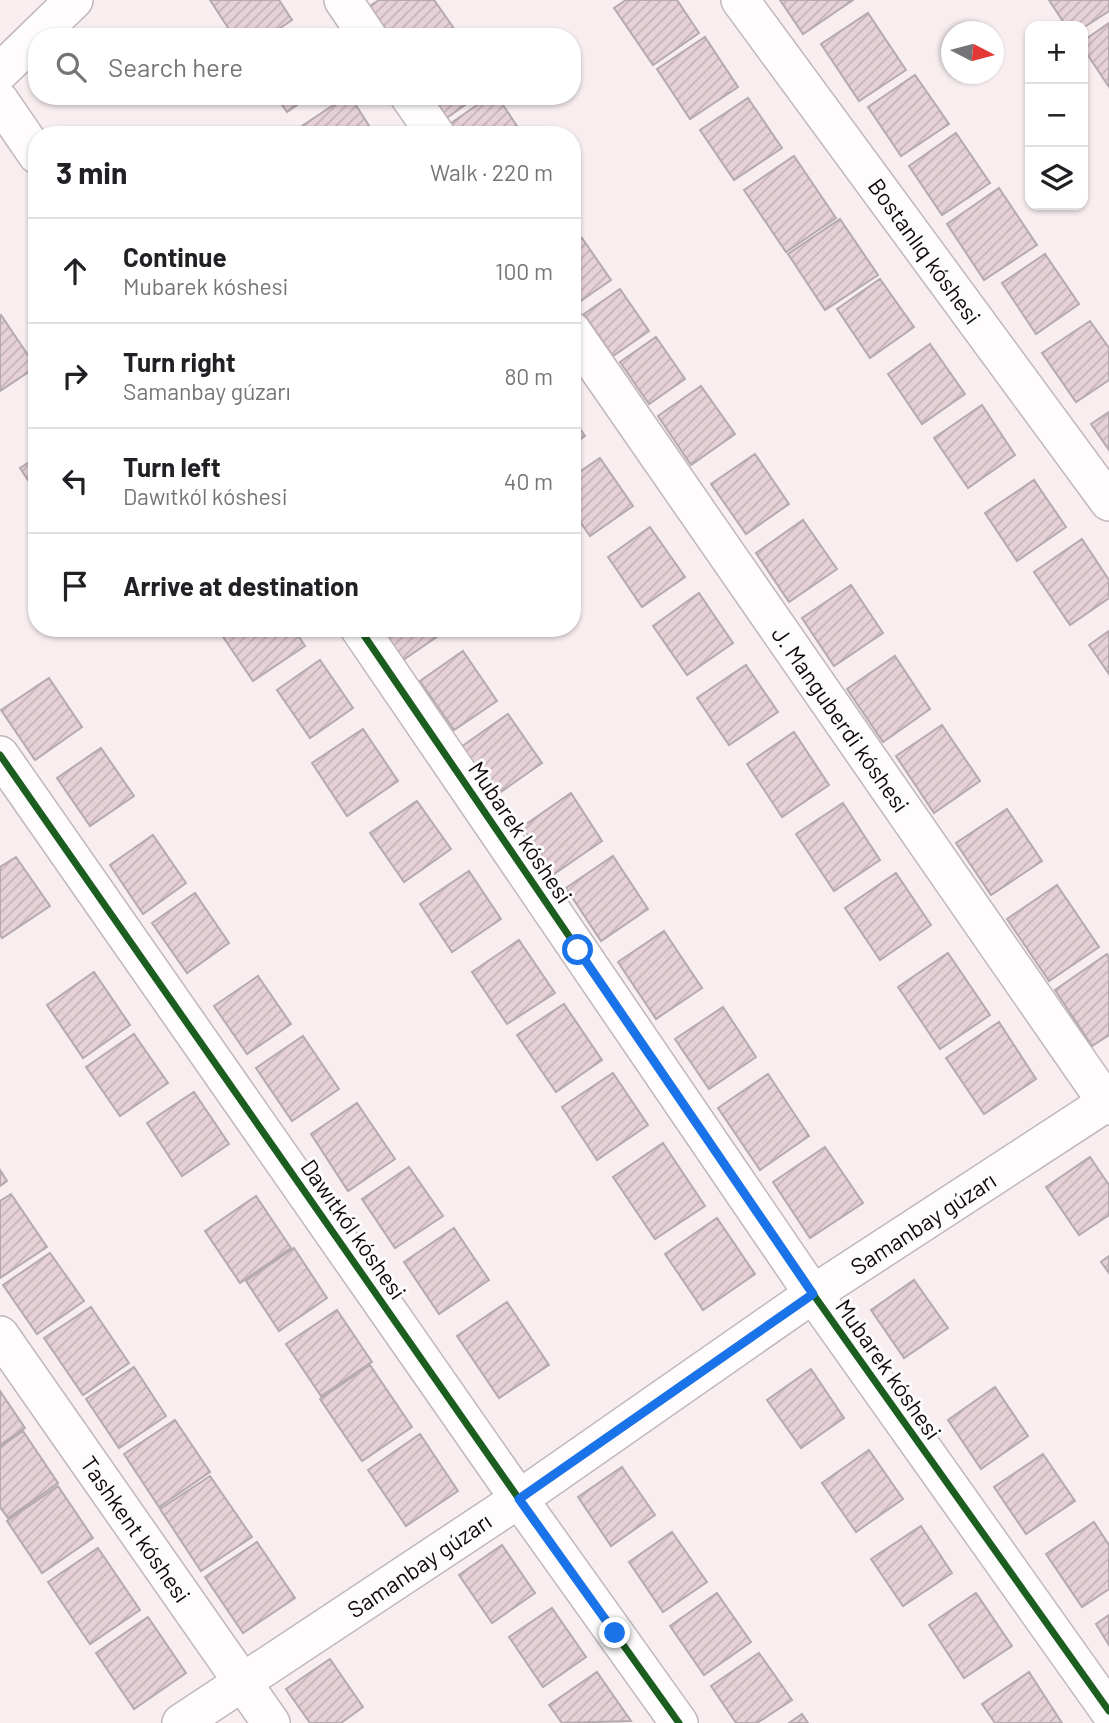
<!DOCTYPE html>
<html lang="en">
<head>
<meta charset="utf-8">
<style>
  body { margin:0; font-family:Barlow,sans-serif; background:#f6f6f6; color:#202124 }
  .controls { position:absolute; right:21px; top:21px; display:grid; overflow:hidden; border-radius:14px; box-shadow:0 2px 5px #0004 }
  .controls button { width:63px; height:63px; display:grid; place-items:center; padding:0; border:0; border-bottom:2px solid #e0e0e0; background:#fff; color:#202124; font:35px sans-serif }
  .compass { position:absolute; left:941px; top:21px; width:63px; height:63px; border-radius:50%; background:#fff; box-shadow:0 2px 5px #0004; rotate:96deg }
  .stop { position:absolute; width:21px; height:21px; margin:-16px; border:5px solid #1a73e8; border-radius:50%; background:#fff }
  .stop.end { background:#1a73e8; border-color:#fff; box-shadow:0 2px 7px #0008 }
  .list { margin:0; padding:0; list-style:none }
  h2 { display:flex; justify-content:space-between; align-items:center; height:91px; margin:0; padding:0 28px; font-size:30px }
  h2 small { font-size:23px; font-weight:400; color:#757577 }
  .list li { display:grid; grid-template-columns:46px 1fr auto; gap:21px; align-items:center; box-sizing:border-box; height:105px; padding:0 28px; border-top:2px solid #e0e0e0 }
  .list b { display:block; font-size:26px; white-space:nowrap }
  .list p { margin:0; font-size:23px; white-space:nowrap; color:#757577 }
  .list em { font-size:23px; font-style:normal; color:#757577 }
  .icon { flex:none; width:38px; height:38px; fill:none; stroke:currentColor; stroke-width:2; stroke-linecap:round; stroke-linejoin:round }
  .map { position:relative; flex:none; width:1109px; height:1723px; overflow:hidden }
  .search { position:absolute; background:#fff; box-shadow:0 2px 5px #0004; left:28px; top:28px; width:553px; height:77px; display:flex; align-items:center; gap:18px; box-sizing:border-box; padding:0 24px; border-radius:28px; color:#757577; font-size:26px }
  .panel { position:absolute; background:#fff; box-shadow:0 2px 5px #0004; left:28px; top:126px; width:553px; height:511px; border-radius:28px }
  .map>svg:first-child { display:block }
  .building { fill:url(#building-hatch); stroke:#b5aaad; stroke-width:2 }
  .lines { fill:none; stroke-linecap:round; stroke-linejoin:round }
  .minor-casing { stroke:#c1b7ba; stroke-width:40 }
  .minor { stroke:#fefcfd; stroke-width:37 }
  .cycleway-casing { stroke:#fcfcfc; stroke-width:11 }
  .cycleway { stroke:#1b5e20; stroke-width:7 }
  .route { stroke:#1a73e8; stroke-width:9 }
  .labels { text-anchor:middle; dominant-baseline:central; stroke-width:6; stroke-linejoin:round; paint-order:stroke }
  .street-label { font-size:23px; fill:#12080b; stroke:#fcfcfc }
</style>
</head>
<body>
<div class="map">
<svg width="1109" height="1723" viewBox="0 0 1109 1723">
  <defs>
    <pattern id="building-hatch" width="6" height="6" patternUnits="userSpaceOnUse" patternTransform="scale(1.75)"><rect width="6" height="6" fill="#e6d1d7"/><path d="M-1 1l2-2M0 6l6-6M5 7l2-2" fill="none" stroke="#c4b2b7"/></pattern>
  </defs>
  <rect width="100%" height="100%" fill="#f8eef0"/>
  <path class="building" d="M210,0H279L292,20L267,37H234Z
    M379,0H434L453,27L439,37H390L370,6Z
    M626,0H677L699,33L653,65L614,8Z
    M780,0H853L803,34Z
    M1049,0H1109V11L1083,28V26H1066Z
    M868,13L906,70L859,101L821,44Z
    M1109,23V87L1083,48V41Z
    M705,37L738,87L690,119L657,69Z
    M915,75L949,124L901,156L868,107Z
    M276,96H310L287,112Z
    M347,96H350L375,135H308L302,126Z
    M430,96H478L445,119Z
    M490,96H497L523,135H454L447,126Z
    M748,98L782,148L734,180L700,130Z
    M956,133L990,183L942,215L909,166Z
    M794,156L836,218L786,252L744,190Z
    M999,188L1037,245L984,280L947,224Z
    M572,189L580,201L572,207Z
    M840,219L878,275L825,310L788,254Z
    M582,238L611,280L575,305L572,301V245Z
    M1045,254L1079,304L1036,334L1002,283Z
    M880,279L914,327L870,358L837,309Z
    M620,289L649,331L613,356L584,314Z
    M1,315L36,367L0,391V316Z
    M1090,321L1109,348V380L1076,402L1042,353Z
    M656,337L685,379L649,404L620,362Z
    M930,344L965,394L922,424L888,374Z
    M701,386L735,434L691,465L658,416Z
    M982,405L1015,455L968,488L934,438Z
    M1109,412V450L1091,424Z
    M572,417L585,436L572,445Z
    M755,454L789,504L746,534L711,484Z
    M37,457V494L20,468Z
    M600,458L633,506L590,536L572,510V477Z
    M1034,480L1066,527L1017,561L985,513Z
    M803,520L837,569L789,602L756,553Z
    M650,527L685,577L642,607L608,557Z
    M1082,539L1109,580V598L1070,625L1034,572Z
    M851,585L883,633L834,666L802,618Z
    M699,593L733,643L687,675L653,626Z
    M217,628H293L305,646L253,681Z
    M382,628H446L447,630L403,660Z
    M1109,631V674L1089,645Z
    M463,651L497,701L454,730L420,681Z
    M895,656L930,709L883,742L847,689Z
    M320,660L353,708L310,738L277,690Z
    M746,665L778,712L729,745L697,698Z
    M49,678L82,727L35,760L1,710Z
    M508,714L542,763L495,796L461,747Z
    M942,725L980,781L934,813L896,756Z
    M363,729L398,781L347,816L312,763Z
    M794,732L829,785L782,817L747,764Z
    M101,748L134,796L90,826L57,778Z
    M571,793L602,841L554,874L522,827Z
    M417,801L451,849L404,882L370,833Z
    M843,803L880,860L834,891L796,834Z
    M1007,809L1042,861L991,895L956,843Z
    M153,835L186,883L143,914L110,865Z
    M613,856L648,909L601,941L566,888Z
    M16,857L50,906L2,938L0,935V867Z
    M469,871L501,919L452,952L420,904Z
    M896,873L931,925L880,960L845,908Z
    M1057,885L1099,947L1049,981L1007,919Z
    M195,893L229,943L187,973L152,923Z
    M664,931L702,988L656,1019L618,962Z
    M519,940L555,993L507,1024L472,972Z
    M948,953L990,1015L940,1049L898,987Z
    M1107,954L1109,958V1035L1092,1046L1055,990Z
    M94,972L130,1025L83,1058L47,1005Z
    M258,976L291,1024L247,1054L214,1006Z
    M564,1004L602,1060L556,1092L517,1035Z
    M723,1007L756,1057L709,1089L675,1039Z
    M999,1022L1036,1079L984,1114L946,1058Z
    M134,1034L168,1083L120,1116L86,1067Z
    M303,1036L339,1089L292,1121L256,1068Z
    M613,1073L648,1125L597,1160L562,1107Z
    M768,1074L809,1136L760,1170L718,1108Z
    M194,1092L229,1144L182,1176L147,1123Z
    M357,1103L395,1159L348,1191L311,1134Z
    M663,1143L705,1206L655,1239L613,1177Z
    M825,1147L863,1203L810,1238L773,1182Z
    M1090,1157L1109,1185V1215L1079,1235L1046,1187Z
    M409,1167L443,1216L395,1248L362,1199Z
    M0,1170L7,1181L0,1186Z
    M11,1194L47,1247L0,1278V1201Z
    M256,1196L291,1248L240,1283L205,1231Z
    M717,1218L755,1274L703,1310L665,1254Z
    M454,1228L489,1280L439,1314L404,1262Z
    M294,1248L327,1298L279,1331L246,1281Z
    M50,1253L84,1301L37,1334L3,1285Z
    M1109,1256V1273L1101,1262Z
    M914,1280L948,1328L904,1358L871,1310Z
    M507,1302L549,1365L499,1398L457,1336Z
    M91,1307L129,1363L83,1395L44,1338Z
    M337,1310L372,1362L321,1396L286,1344Z
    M370,1365L412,1427L362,1461L320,1399Z
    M134,1367L166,1416L119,1448L86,1399Z
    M811,1369L844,1418L801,1448L767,1400Z
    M995,1387L1028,1436L981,1469L948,1420Z
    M0,1391L25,1428L0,1445Z
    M175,1420L210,1472L159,1507L124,1454Z
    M23,1431L58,1483L8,1518L0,1507V1447Z
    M420,1434L458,1491L406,1526L368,1470Z
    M869,1450L903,1499L856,1532L822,1483Z
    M1043,1454L1075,1501L1026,1534L994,1487Z
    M622,1467L655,1515L611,1546L578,1497Z
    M210,1476L252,1537L201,1571L160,1509Z
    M58,1486L93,1538L42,1573L7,1521Z
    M1094,1522L1109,1545V1589L1082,1607L1046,1554Z
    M921,1526L952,1573L903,1606L871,1559Z
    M672,1532L707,1582L663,1612L629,1562Z
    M257,1542L295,1598L243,1633L205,1577Z
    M502,1545L535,1593L492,1623L459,1575Z
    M98,1548L140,1610L90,1644L48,1582Z
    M717,1593L751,1642L704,1675L670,1626Z
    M976,1593L1012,1646L964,1678L929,1625Z
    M552,1608L586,1657L543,1687L509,1637Z
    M1109,1615V1645L1096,1624Z
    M148,1617L186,1673L134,1709L96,1653Z
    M759,1653L792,1700L757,1723H736L711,1686Z
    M330,1659L363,1707L341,1723H310L286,1689Z
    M597,1672L631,1721L562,1723L549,1705Z
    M1029,1672L1062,1723H995L982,1704Z
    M802,1714L808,1723H789Z"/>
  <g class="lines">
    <g class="minor-casing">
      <path id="minor" d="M343,0L368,37
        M740,0L1109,502
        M0,72L74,0
        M409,96L436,135
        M0,101L37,155
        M572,331L1109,1106
        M359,628L813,1294L1109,1711
        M0,755L519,1499L679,1723
        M0,1335L271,1723
        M181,1723L519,1499L813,1294L1109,1101"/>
    </g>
    <use href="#minor" class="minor"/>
    <g class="cycleway-casing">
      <path id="cycleway" d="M359,628L813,1294L1109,1711
        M0,755L519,1499L679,1723"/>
    </g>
    <use href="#cycleway" class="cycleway"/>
  </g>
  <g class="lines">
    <path class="route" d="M578,950L813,1294L519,1499L615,1633"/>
  </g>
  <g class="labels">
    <g class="street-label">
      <text transform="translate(925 251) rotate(54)">Bostanlıq kóshesi</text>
      <text transform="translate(841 719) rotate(55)">J. Manguberdi kóshesi</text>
      <text transform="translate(521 832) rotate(56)">Mubarek kóshesi</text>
      <text transform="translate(923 1223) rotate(-33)">Samanbay gúzarı</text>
      <text transform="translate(354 1229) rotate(55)">Dawıtkól kóshesi</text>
      <text transform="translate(889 1369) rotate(55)">Mubarek kóshesi</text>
      <text transform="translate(136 1529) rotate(55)">Tashkent kóshesi</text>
      <text transform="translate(419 1565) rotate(-34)">Samanbay gúzarı</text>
    </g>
  </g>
</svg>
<div class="controls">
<button>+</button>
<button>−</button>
<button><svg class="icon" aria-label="layers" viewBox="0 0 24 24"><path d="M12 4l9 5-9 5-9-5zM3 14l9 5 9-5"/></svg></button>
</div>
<svg class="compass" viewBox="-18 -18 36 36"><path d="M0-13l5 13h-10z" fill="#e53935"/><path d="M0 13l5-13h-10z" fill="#757577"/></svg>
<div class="stop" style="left:578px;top:950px"></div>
<div class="stop end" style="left:615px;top:1633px"></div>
<div class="search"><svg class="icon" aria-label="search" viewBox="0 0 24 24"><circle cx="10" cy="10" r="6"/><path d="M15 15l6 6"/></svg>Search here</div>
<section class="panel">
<h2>3 min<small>Walk · 220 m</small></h2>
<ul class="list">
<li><svg class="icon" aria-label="ahead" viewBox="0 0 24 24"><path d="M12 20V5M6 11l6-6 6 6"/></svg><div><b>Continue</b><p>Mubarek kóshesi</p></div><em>100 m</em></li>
<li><svg class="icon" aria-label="right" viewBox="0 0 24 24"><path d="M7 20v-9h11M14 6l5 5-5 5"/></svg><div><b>Turn right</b><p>Samanbay gúzarı</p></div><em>80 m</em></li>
<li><svg class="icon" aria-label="left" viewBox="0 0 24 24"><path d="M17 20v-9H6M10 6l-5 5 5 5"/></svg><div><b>Turn left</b><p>Dawıtkól kóshesi</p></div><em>40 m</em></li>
<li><svg class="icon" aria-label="arrive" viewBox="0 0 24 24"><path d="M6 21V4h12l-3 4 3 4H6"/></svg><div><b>Arrive at destination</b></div></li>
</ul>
</section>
</div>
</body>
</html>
